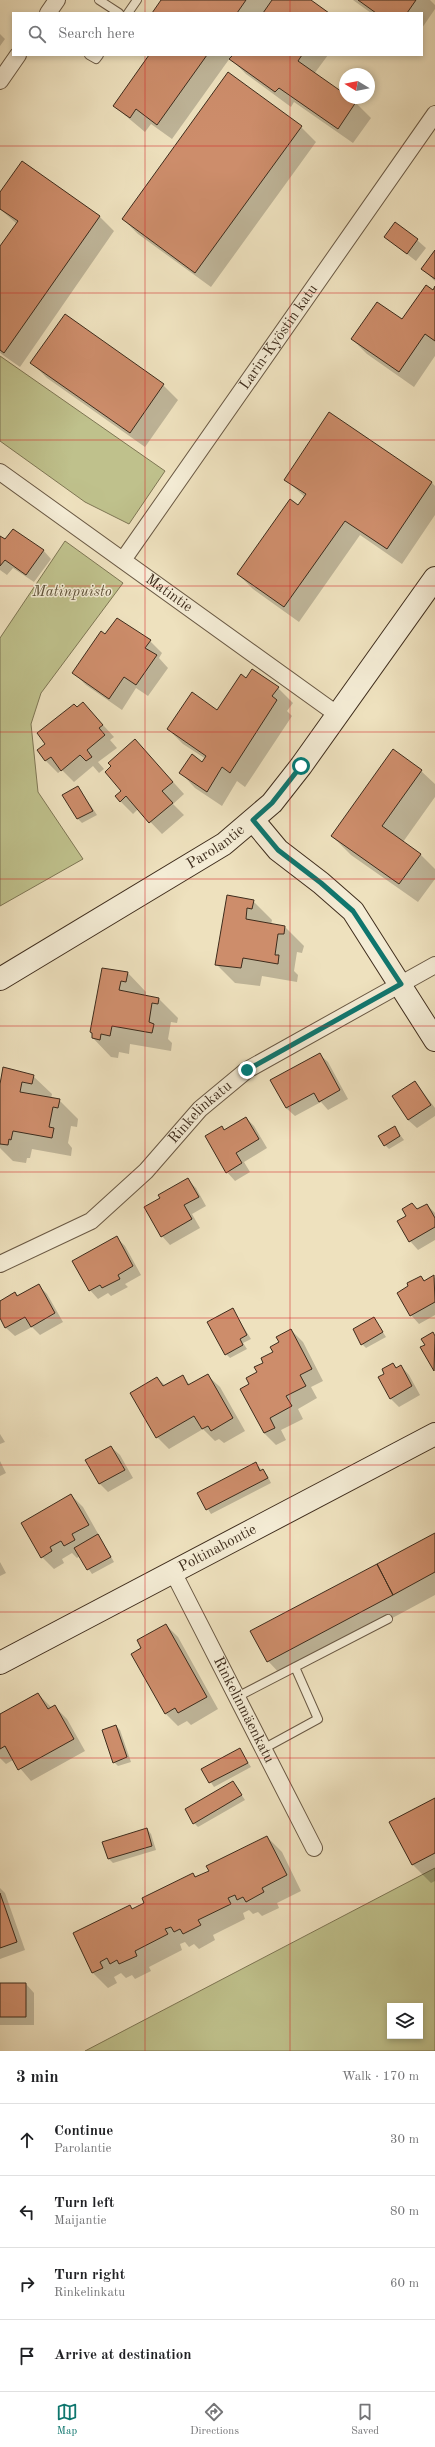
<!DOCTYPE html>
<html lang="en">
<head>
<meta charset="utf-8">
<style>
  body { margin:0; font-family:"Old Standard TT",serif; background:#f2f2f2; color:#202124 }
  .controls { position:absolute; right:12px; bottom:12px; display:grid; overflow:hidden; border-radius:0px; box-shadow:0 2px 6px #0003 }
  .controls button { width:36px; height:36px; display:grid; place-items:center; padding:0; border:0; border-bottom:1px solid #e0e0e0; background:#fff; color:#202124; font:20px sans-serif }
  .compass { position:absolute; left:339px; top:68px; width:36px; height:36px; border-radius:50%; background:#fff; box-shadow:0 2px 6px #0003; rotate:280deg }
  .stop { position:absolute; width:12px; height:12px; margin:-9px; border:3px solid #0f766e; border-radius:50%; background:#fff }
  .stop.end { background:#0f766e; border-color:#fff; box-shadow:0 1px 4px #0008 }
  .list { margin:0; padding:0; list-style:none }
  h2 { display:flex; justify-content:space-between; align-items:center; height:52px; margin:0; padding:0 16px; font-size:17px }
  h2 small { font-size:13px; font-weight:400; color:#757577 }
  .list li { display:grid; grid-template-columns:26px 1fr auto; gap:12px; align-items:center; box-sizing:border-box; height:72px; padding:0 16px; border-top:1px solid #e0e0e0 }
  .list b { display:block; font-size:15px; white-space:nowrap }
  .list p { margin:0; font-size:13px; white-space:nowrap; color:#757577 }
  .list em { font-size:13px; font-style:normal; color:#757577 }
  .icon { flex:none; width:22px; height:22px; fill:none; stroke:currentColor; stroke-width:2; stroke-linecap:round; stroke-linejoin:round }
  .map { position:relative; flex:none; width:435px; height:2051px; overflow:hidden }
  .search { position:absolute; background:#fff; box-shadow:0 2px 6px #0003; left:12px; right:12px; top:12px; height:44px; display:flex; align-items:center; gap:10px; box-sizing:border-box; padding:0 14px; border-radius:0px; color:#757577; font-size:15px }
  .sheet { height:340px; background:#fff }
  nav { display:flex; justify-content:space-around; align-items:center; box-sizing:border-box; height:56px; border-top:1px solid #e0e0e0; background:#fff; font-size:11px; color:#757577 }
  nav a { display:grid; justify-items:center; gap:2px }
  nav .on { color:#0f766e }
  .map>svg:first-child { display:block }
  .green { fill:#bfc18c; stroke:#7e7654; fill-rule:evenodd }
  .shadow { fill:#0003 }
  .building { fill:#cd8d6b; stroke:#3e2c1c }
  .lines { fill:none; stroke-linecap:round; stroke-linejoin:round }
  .lane-casing { stroke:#6a5944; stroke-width:10 }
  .street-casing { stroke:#6a5944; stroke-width:18 }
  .secondary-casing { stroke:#3e2c1c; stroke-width:24 }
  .lane { stroke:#f4ecd5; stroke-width:8 }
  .street { stroke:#f4ecd5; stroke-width:16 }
  .secondary { stroke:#f4ecd5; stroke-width:22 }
  .route { stroke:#0f766e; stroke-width:5 }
  .grid { fill:none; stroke:#d62828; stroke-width:1; stroke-opacity:0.55 }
  .labels { text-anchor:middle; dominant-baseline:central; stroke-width:3; stroke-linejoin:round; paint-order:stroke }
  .street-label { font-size:15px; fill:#3e2c1c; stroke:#f4ecd5 }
  .park-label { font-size:15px; font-style:italic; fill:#5e5138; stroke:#f4ecd5 }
</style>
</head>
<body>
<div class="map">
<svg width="435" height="2051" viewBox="0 0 435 2051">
  <rect width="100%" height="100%" fill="#eee1be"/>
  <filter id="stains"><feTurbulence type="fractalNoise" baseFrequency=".005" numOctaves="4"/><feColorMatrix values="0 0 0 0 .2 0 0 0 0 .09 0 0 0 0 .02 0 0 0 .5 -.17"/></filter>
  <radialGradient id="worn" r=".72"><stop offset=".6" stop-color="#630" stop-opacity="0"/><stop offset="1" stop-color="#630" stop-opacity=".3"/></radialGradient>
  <path class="green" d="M0,356L165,471L129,524L85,502L0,441Z
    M65,541L123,583L41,693L31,724L38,792L83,859L0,906V638Z
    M435,1868V2051H85ZM390,2006H420V2036H390Z"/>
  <path class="shadow" d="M162,0H309L327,13H153Z
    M353,0H430L435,5V9L422,28V13H371Z
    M0,34L5,39L0,46Z
    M150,55H328L314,74L345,95V98L356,103L371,118L353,143L294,102L291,107L246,74L230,58L172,139L151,124L145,132L114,106Z
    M229,74L301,127L316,142L211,287L138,234L123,219Z
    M0,194L99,216L114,231L20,367L0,353V248L17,224L0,209Z
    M385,237L417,240L426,248L416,261Z
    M435,252V281L423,269Z
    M435,288V356L414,387L367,354L352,339L402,321Z
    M32,363L163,385L178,400L145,447L47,378Z
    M330,414L432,483L435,486V515L402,564L360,535L299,622L253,589L238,574L305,497L285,479Z
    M0,537L43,550L51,559L34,582L13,568L7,575L0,570Z
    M105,636L150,641L162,653L159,658L168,668L148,696L136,688L122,710L86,685L74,673Z
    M246,679L278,688L293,703L287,711L292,716L245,787L237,781L222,806L195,788L180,772L203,763L206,759L183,744L168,729L217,711Z
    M83,703L114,737L110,740L117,748L98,762L104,769L99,773L93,766L74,782L62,770L58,773L46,761V744Z
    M147,753L184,794L173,804L184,815L162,834L138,809L133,814L116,797L122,791Z
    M421,771L435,784V797L403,842L420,854L435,869V879L418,902L351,855L332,836Z
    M78,787L97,815L82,823L78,819Z
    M228,896L253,901L272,920L271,925L285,927L304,946L302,953L297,952L294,971L298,975L297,982L262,976L260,986L235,983L216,964Z
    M103,969L128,973L146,992V996L159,999L178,1018L177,1023L171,1022L168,1039L172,1043L171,1051L130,1044L129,1054L119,1052L118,1058L111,1057L93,1038L91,1032Z
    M319,1054L328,1062L348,1099L328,1110L321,1102L295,1116L286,1108Z
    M33,1076L52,1094L51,1099L59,1100L78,1119L77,1127L71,1126L68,1143L72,1148L71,1156L32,1149L30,1158H27L26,1163L13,1161L0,1148V1090Z
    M415,1082L435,1108V1116L417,1128L408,1120Z
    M246,1118L254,1126L267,1148L244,1162L250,1172L235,1181L227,1172L222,1128L224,1130Z
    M394,1127L404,1140L389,1149L385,1145Z
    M188,1180L196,1188L206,1206L192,1214L200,1228L170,1245L162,1236L161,1199Z
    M412,1204L418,1210L427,1205L435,1213V1240L418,1250L410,1241L407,1216Z
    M117,1238L125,1246L141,1275L125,1284L128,1287L111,1296L108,1293L98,1299L90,1290Z
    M421,1277L425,1281L433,1277L435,1278V1315L419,1324L411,1315Z
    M39,1286L47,1294L63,1322L40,1335L32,1327L15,1336L6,1328L0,1316V1302L15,1294L18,1297Z
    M232,1309L251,1339L243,1343L247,1349L230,1358L226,1354Z
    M374,1318L386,1337L366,1348L362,1344Z
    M291,1330L303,1342L323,1381L311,1387L317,1398L298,1409L303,1419L281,1430L286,1440L276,1445L264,1433L251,1384L264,1363Z
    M433,1334L435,1336V1371L421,1348L426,1345Z
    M393,1364L397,1368L401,1366L409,1375L420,1395L399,1407L390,1398L386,1374Z
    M207,1375L220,1387L245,1431L224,1443L219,1439L215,1441L203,1429L169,1449L157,1437V1378L166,1386L182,1376L190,1385Z
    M0,1434L5,1442L0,1444Z
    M111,1447L120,1455L133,1478L108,1492L100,1484L87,1461Z
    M0,1461L6,1473L0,1476Z
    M256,1464L267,1475L271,1483L211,1514L198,1493Z
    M71,1495L83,1507L114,1562L92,1574L80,1556L77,1558L72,1553L62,1559L64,1563L54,1569L42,1557Z
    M435,1534V1595L283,1677L268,1661Z
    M0,1562L6,1573L0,1576Z
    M166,1625L178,1637L218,1709L191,1725L187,1721L178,1726L166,1714L142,1648Z
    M38,1694L52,1708L55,1707L67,1719L85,1751L31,1781L13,1760L6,1764L0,1758V1715Z
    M116,1726L120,1730L131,1762L118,1766L114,1762Z
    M240,1750L251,1767L214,1787L202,1769Z
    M233,1782L245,1800L198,1827L194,1823Z
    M435,1799V1881L431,1883L413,1865Z
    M147,1829L151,1834L156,1850L113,1863L109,1859Z
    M267,1837L282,1852L301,1891L277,1903L279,1908L262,1916L258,1912L253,1914L249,1910L243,1913L245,1919L213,1935L215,1940L199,1949L194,1944L189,1947L185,1942L180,1944L182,1950L149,1967L151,1971L135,1979L132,1975L126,1978L121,1973L114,1977L117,1983L108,1988L93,1973L74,1934L133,1910L193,1874L197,1878L210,1871Z
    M0,1888L5,1893L25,1950L0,1959Z
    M0,1984H26L34,1993V2025H0Z"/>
  <path class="building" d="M161,0H246L237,13H152Z
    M272,0H311L329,13H263Z
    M358,0H416L407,13H376Z
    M149,55H207L157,125L136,109L130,118L113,106Z
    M233,55H302L298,61L345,94V98H350L356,102L338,129L279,88L275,92L229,59Z
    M228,72L302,126L195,273L122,219Z
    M22,161L100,216L4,353L0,350V246L18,221L0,209V192Z
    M395,222L418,239L407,254L384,237Z
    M435,250V279L421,269Z
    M426,285L433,290L435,286V341L425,334L399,372L351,339L377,302L402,319Z
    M65,314L164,384L130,433L30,363Z
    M329,412L432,482L387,549L345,521L284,607L237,574L290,499L298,505L306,494L284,480Z
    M13,529L44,550L26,575L5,560L0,566V536L5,539Z
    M117,618L151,640L145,648L157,655L136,685L124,677L109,699L72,673L101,631L105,634Z
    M252,669L279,687L272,696L277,700L230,773L222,767L207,792L179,773L192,754L202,762L206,756L167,729L192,692L217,710L241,674L246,678Z
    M83,702L103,725L99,728L105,735L87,750L92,757L86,761L80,755L61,771L51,757L45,761L37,750L45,744L37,733L74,704L77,707Z
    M135,739L173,782L162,791L173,803L149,823L126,796L120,802L115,796L121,791L105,772L111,766L108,763Z
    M393,749L422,770L382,826L421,854L399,884L331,836Z
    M78,786L93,811L77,819L62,795Z
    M227,895L254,900L252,909L247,908L246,919L285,926L284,934H278L275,955H279L278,964L243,958L241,968L215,965Z
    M102,968L128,972L126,982L121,981L119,990L159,998L158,1004L152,1003L149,1022L154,1024L152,1033L112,1026L110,1036L101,1034L100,1040L92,1038V1033L90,1032Z
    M320,1053L340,1090L319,1102L314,1093L286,1108L270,1080Z
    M3,1067L34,1075L32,1084L22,1082L20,1092L60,1099L58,1108L53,1107L49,1127L54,1128L52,1138L13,1131L11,1140L9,1139L8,1145L0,1144V1084Z
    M415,1081L431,1105L408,1120L392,1096Z
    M246,1117L259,1139L236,1153L242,1163L226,1173L205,1136L222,1126L224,1130Z
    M395,1126L400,1136L384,1146L378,1136Z
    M188,1178L199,1197L184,1205L192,1219L161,1237L144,1207L160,1198L158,1195Z
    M412,1203L417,1209L427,1204L435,1218V1227L409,1242L397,1221L406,1216L402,1209Z
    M117,1236L133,1266L118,1275L120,1279L102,1288L100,1285L89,1291L72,1261Z
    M434,1275L435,1302L410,1316L397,1293L408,1286L407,1283L421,1276L424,1281Z
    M39,1284L55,1313L31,1327L25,1317L5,1328L0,1318V1301L15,1292L17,1296Z
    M233,1308L247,1335L240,1339L243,1345L225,1355L207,1322Z
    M374,1317L383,1332L361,1345L353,1329Z
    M291,1329L312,1369L300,1375L306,1386L286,1396L292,1406L270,1418L275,1428L264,1433L240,1389L249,1384L246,1378L257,1372L254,1367L263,1363L261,1358L273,1352L270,1347L279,1342L276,1337Z
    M433,1332L435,1336L434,1371L420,1347L425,1345L421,1339Z
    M393,1363L396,1368L401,1365L412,1386L390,1399L378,1377L384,1374L382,1369Z
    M208,1374L233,1418L211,1431L208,1426L202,1429L194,1416L156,1438L130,1393L157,1377L163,1386L183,1375L188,1385Z
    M111,1446L125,1470L99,1484L85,1460Z
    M256,1462L260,1471L263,1469L268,1478L206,1510L197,1493Z
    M71,1494L89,1525L72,1534L75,1540L64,1546L61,1541L50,1547L52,1551L41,1558L21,1523Z
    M435,1533V1572L393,1595L377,1564Z
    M98,1534L111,1557L87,1570L74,1548Z
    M377,1564L393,1595L267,1662L250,1631Z
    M166,1624L207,1697L178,1713L175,1708L165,1714L131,1654L141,1648L137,1640Z
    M38,1693L48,1709L55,1705L74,1739L18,1770L5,1746L0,1749V1714Z
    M116,1725L127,1757L113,1763L102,1730Z
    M240,1748L248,1763L209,1783L201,1769Z
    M233,1781L242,1795L193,1824L185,1809Z
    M435,1798V1853L412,1865L389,1822Z
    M147,1828L152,1846L108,1859L102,1842Z
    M267,1836L287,1875L262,1888L264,1892L246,1902L243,1897L237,1900L235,1895L228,1898L231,1904L198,1920L201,1925L183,1934L180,1929L174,1932L171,1927L165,1929L168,1934L135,1951L137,1956L119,1964L117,1960L110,1964L107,1958L100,1962L103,1968L92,1973L73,1933L130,1905L132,1909L144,1903L142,1898L193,1873L195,1877L209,1871L206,1866Z
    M0,1893L17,1942L0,1948Z
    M0,1983H26V2017H0Z"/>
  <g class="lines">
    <g class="lane-casing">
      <path id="lane" d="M99,0L119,13
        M128,13L137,0
        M89,55L96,59L99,55
        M237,1697L388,1619
        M263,1749L318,1719L295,1667"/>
    </g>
    <g class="street-casing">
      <g id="street">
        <path d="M48,13L57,0"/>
        <path d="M0,81L18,55"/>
        <path id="s1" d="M0,472L338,715"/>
        <path id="s2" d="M123,560L435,114"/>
        <path id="s3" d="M0,1264L91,1221L146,1171L200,1109L247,1070L435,965"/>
        <path id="s4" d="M173,1572L314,1848"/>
      </g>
    </g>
    <g class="secondary-casing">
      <g id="secondary">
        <path d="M253,820L278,850L321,883L353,911L435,1040"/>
        <path id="s5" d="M0,979L224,844L272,803L301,766L435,578"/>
        <path id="s6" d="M0,1663L435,1434"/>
      </g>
    </g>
    <use href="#lane" class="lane"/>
    <use href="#street" class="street"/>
    <use href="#secondary" class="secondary"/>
  </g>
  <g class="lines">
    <path class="route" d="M247,1070L401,984L353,911L321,883L278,850L253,820L272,803L301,766"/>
  </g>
  <path class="grid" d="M145,0V13M290,0V13M145,55V2051M290,55V2051M0,146H435M0,293H435M0,440H435M0,586H435M0,732H435M0,879H435M0,1026H435M0,1172H435M0,1318H435M0,1465H435M0,1612H435M0,1758H435M0,1904H435"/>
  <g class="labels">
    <g class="street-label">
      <text stroke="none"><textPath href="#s2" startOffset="272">Larin-Kyöstin katu</textPath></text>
      <text stroke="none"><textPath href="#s1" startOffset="208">Matintie</textPath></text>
      <text stroke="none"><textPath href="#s5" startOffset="253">Parolantie</textPath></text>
      <text stroke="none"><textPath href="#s3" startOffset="255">Rinkelinkatu</textPath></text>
      <text stroke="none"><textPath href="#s6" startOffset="246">Poltinahontie</textPath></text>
      <text stroke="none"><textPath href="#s4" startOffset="155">Rinkelinmäenkatu</textPath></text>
    </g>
    <g class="park-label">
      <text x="72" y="592">Matinpuisto</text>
    </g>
  </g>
  <rect width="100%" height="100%" filter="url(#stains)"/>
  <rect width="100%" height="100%" fill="url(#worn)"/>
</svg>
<div class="controls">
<button><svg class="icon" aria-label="layers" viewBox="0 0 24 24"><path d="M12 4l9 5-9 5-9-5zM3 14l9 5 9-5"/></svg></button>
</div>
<svg class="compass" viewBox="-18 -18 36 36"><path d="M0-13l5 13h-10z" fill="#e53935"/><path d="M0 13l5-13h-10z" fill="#757577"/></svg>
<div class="stop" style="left:301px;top:766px"></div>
<div class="stop end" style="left:247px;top:1070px"></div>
<div class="search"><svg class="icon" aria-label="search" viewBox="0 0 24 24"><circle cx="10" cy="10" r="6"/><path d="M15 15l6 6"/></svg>Search here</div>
</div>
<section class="sheet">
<h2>3 min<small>Walk · 170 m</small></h2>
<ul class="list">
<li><svg class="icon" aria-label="ahead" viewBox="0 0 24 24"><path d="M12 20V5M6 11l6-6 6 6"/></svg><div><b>Continue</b><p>Parolantie</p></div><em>30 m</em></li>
<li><svg class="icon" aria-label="left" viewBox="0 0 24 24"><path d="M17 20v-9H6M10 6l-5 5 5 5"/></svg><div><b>Turn left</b><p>Maijantie</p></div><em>80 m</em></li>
<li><svg class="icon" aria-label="right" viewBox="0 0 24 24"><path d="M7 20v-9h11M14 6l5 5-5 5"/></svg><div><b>Turn right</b><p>Rinkelinkatu</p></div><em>60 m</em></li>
<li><svg class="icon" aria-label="arrive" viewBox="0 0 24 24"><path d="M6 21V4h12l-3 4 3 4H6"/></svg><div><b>Arrive at destination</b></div></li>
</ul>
</section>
<nav>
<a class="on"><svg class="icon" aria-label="map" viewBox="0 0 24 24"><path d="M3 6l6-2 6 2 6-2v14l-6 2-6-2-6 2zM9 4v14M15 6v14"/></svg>Map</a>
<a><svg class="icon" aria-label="directions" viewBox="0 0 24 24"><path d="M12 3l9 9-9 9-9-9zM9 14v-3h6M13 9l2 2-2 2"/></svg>Directions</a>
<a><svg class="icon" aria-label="saved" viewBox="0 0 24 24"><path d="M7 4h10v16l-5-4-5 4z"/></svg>Saved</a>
</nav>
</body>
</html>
